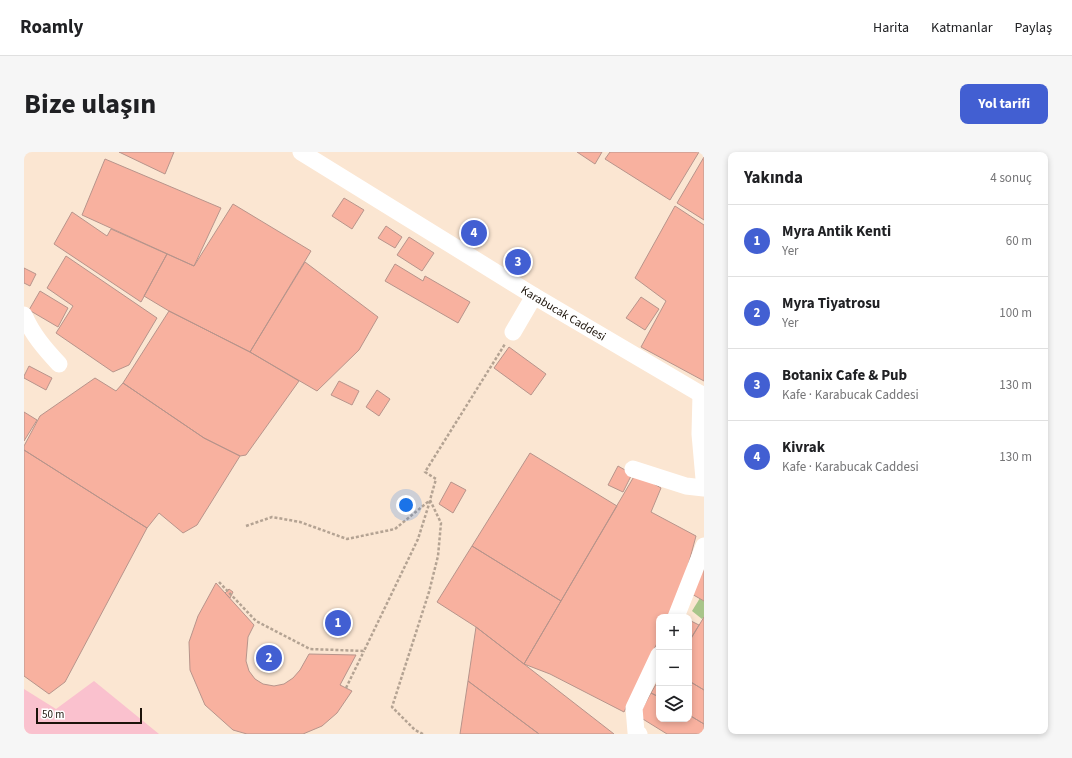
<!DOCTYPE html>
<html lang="tr">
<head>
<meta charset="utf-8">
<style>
  body { margin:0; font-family:"Source Sans 3",sans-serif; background:#f6f6f6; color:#202124 }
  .controls { position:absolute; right:12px; bottom:12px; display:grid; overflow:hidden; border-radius:8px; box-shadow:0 2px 6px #0003 }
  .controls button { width:36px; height:36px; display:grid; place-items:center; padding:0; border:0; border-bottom:1px solid #e0e0e0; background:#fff; color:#202124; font:20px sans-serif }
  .scale { position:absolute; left:12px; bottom:10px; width:106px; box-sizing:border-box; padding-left:4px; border:2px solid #1c130a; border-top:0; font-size:11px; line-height:14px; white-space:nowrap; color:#1c130a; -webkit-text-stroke:3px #fff; paint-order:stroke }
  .you { position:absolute; left:382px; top:353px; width:14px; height:14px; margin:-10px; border:3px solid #fff; border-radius:50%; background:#1a73e8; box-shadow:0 0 0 6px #1a73e833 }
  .badge { display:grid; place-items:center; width:26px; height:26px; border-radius:50%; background:#425fd2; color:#fff; font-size:13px; font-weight:700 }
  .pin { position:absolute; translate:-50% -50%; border:2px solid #fff; box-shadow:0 1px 4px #0006 }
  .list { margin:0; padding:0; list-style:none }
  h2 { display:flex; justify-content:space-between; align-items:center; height:52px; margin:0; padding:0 16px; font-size:17px }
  h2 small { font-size:13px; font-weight:400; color:#757577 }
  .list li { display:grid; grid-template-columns:26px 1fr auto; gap:12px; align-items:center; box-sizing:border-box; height:72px; padding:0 16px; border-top:1px solid #e0e0e0 }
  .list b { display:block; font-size:15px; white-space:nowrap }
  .list p { margin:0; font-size:13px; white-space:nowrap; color:#757577 }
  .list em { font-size:13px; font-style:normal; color:#757577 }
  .icon { flex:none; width:22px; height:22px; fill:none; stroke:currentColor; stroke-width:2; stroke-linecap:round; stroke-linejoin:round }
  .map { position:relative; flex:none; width:680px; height:582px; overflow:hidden; border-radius:8px }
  header { display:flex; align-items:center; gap:24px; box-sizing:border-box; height:56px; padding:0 20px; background:#fff; border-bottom:1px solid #e0e0e0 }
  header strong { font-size:19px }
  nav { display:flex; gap:22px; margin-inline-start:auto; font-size:14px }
  .intro { display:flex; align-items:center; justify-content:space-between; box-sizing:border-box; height:96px; padding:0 24px }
  h1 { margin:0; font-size:28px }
  .button { padding:10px 18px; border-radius:8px; background:#425fd2; color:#fff; font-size:14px; font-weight:700 }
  main { display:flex; gap:24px; padding:0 24px }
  aside { flex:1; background:#fff; border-radius:8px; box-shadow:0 2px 6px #0003 }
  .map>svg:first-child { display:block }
  .green { fill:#fac1ce }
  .water { fill:#a8c58a }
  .building { fill:#f8b19f; stroke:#b7948b }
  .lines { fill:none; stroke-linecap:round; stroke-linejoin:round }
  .path { stroke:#b4a393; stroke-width:2.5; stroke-dasharray:3 2; stroke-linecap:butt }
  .minor { stroke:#fff; stroke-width:17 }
  .labels { text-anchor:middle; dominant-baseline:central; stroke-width:3; stroke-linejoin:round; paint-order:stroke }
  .street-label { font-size:12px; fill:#1c130a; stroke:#fff }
</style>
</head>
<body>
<header>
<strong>Roamly</strong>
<nav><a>Harita</a><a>Katmanlar</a><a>Paylaş</a></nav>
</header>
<div class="intro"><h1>Bize ulaşın</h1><a class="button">Yol tarifi</a></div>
<main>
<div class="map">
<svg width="680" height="582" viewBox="0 0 680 582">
  <rect width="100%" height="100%" fill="#fbe6d2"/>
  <path class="green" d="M70,529L135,582H0V537L32,557Z"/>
  <path class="water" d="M676,446L680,449V465L678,467L668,459Z"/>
  <path class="building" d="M95,0H150L141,22Z
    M553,0H578L571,12Z
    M586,0H675L646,48L581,7Z
    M680,5V68L653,51Z
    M81,7L197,56L170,114L58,63Z
    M320,46L340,58L328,77L308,64Z
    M209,52L287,99L226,200L145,159L120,144L143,102L170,114Z
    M651,54L680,73V229L617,195L642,149L611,126Z
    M48,60L83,84L87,77L143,102L117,150L30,92Z
    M362,74L378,85L371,96L354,86Z
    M385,85L410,101L398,119L373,103Z
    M42,104L133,166L105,213L89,220L32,181L49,154L23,136Z
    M281,110L354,165L335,198L293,239L226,200Z
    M371,112L399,129L401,124L446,150L434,171L361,129Z
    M0,116L12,122L6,134L0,131Z
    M16,139L44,156L34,175L5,158Z
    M617,145L635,157L621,178L602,166Z
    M145,159L226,200L275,229L222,303L216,304L180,286L99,231Z
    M485,195L522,222L507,243L470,216Z
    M5,214L28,226L22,238L0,226V224Z
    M71,226L92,239L99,231L180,286L216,304L173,373L159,381L135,361L123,376L0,298V294L16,264Z
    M315,229L335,239L328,253L307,243Z
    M353,238L366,247L355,264L342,255Z
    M0,260L13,268L0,289Z
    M0,298L123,376L41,530L25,542L0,524Z
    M506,301L593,354L537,449L448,394Z
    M594,314L608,322L599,340L584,333Z
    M612,321L637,336L627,360L672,384L657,440L645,465H635V487L600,560L526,522L500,512Z
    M427,330L442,338L429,361L415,352Z
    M448,394L537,449L500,512L452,475L413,450Z
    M680,416V449L666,441Z
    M192,431L230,473L224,485L222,509L225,519L231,527L239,532L250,534L260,532L269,526L276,518L285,502L332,503L316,533L328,539L313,561L298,574L279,582H223L209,578L181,553L166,518L165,490L174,464Z
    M205,437L209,440L206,446L201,441Z
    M680,465V538L665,529V490Z
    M665,468L675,473L667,486L665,485Z
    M452,475L500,512L590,582H515L444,529Z
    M635,527V545L627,541Z
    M444,529L515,582H436Z
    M665,529L680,538V572L665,563Z
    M627,541L635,545V567H665V563L680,572V582H643L614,564Z"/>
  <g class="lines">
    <path class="path" d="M222,374L248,365L276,370L323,387L371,377L405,349
      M195,430L232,469L286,497L340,499L394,387L406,349
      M322,536L340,499
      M399,582L391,578L368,555L405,440L414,404L417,371L406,348L412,327L401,320L481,192"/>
    <g class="minor">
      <path id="s1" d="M277,0L510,144L680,244"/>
      <path d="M0,163C8,182 21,197 35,212"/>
      <path d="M489,180L510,144"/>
      <path d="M677,242L676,282L680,327"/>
      <path d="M609,317L662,334L680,336"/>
      <path d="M652,465L680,394"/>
      <path d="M615,582L612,580L610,556L635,503"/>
    </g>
  </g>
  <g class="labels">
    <g class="street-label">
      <text stroke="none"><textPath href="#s1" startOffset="308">Karabucak Caddesi</textPath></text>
    </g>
  </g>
</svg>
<div class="controls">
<button>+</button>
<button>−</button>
<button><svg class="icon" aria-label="layers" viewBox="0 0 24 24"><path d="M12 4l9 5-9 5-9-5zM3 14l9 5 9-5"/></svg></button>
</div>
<div class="scale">50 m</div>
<div class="you"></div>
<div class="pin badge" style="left:314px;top:471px">1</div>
<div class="pin badge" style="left:245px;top:506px">2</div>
<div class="pin badge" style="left:494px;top:110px">3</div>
<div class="pin badge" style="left:450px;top:81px">4</div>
</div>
<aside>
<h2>Yakında<small>4 sonuç</small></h2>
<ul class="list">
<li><span class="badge">1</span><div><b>Myra Antik Kenti</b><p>Yer</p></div><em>60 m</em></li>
<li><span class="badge">2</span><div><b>Myra Tiyatrosu</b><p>Yer</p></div><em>100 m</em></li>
<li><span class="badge">3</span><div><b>Botanix Cafe &amp; Pub</b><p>Kafe · Karabucak Caddesi</p></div><em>130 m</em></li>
<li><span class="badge">4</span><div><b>Kivrak</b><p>Kafe · Karabucak Caddesi</p></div><em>130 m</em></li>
</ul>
</aside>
</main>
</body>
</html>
